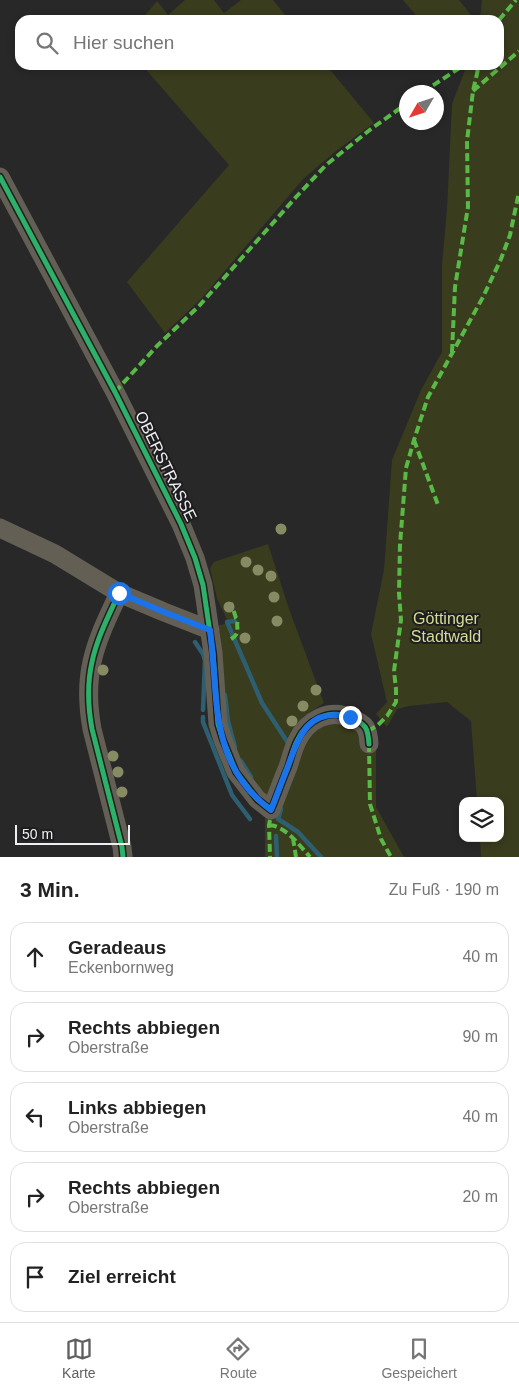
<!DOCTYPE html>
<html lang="de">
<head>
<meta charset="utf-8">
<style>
  body { margin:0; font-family:Helvetica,sans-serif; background:#f2f2f2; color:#222 }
  .controls { position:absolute; right:15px; bottom:15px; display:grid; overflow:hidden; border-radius:10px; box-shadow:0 2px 8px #0003 }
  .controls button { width:45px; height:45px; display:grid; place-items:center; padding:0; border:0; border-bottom:1px solid #e0e0e0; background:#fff; color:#222; font:25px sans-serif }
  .compass { position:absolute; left:399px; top:85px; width:45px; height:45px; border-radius:50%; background:#fff; box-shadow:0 2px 8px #0003; rotate:231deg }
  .scale { position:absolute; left:15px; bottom:12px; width:115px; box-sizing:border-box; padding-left:5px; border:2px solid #efeff1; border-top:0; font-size:14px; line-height:18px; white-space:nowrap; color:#efeff1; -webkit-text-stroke:4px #1e1e20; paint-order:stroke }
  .stop { position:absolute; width:15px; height:15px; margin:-11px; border:4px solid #1a73e8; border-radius:50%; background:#fff }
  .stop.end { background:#1a73e8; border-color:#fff; box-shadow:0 1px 5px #0008 }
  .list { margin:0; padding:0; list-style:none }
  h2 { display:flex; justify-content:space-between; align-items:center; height:65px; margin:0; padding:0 20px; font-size:21px }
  h2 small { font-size:16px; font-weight:400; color:#767676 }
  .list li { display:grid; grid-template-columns:32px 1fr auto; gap:15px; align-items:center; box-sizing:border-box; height:70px; margin:0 10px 10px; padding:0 10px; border:1px solid #e0e0e0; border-radius:15px }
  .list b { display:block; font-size:19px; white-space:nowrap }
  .list p { margin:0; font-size:16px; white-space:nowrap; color:#767676 }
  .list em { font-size:16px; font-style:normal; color:#767676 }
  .icon { flex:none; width:28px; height:28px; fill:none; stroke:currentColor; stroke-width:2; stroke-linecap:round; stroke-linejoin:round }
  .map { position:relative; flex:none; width:519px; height:857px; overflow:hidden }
  .search { position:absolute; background:#fff; box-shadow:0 2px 8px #0003; left:15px; right:15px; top:15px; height:55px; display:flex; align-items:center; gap:12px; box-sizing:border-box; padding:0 18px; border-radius:15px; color:#767676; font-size:19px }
  .sheet { height:465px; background:#fff }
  nav { display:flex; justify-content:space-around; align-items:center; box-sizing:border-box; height:70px; border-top:1px solid #e0e0e0; background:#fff; font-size:14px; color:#767676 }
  nav a { display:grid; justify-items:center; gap:2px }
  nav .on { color:#5f5f60 }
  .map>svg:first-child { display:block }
  .green { fill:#3a3c1e }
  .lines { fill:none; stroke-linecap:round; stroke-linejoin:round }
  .stream { stroke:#2d5f70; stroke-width:4.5 }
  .minor { stroke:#645f54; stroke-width:19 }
  .quiet { stroke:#58b947; stroke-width:4; stroke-dasharray:8 4; stroke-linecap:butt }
  .cycleway-casing { stroke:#1e1e20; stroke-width:8 }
  .cycleway { stroke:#2db169; stroke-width:5 }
  .tree { fill:#878b63 }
  .route { stroke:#1a73e8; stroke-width:6 }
  .labels { text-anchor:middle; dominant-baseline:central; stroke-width:4; stroke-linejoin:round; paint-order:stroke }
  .street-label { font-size:16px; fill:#efeff1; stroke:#1e1e20 }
  .park-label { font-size:16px; fill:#d5dc93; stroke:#1e1e20 }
</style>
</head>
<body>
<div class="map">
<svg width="519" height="857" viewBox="0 0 519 857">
  <rect width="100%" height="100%" fill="#282829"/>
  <path class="green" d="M185,0H214L224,13L241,0H273L289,20H141L157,1L168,15Z
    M403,0H459L475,20H420Z
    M482,0H519V857H481L480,838H500V801H477L471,721L447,702L409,706L397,709L387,727L376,714L387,702L371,634L384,570L392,460L421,390L442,352V265L447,209L452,104L467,65H499V20H480Z
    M142,65H326L374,123L336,151L303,179L201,299L165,333L127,282L229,165Z
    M268,544L289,609L324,703L304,716L289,740L305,736L333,719L376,733V807L404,857H265V810L249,784L224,720L215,626L235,622L234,619L227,620L217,598L210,568L214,562Z"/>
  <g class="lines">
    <path class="stream" d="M235,621L227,622L262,703L288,743
      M195,642L203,654L205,661L203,710
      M225,695L228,721L235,747
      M203,717V722L232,795L250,819
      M241,761L251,777
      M281,809L278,819L298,832L321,857
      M276,836L277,857"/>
    <path class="minor" d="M0,177L115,392L181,524L195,558L203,585L213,653L218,724L223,740L236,772L257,799L271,810C277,796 282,781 288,767C291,758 293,749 297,741C307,720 329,708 351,718C366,724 368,728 369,744
      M0,528L55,554L119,593L164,612L210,630
      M119,593C109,615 97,638 92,662C87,684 88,707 92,729L122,847L123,857"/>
    <path class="quiet" d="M499,20L516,0
      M473,91L519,51
      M423,92L464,65
      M452,352L455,287L468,207L467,141L473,91L479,65
      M115,392L157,346L199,306L297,196L326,165L371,129L406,104
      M414,440L438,505
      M231,639C242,632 235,629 238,620L236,618L231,603
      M368,731L378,725L387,716L396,702V689L394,671L401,620L399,593L400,545L406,468L414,440L428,397L483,297L501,259L510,235L519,192
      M369,744L370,804L381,839L391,857
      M270,820L269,825L270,857
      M269,825C286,826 299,845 310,857
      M293,838L296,857"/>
    <g class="cycleway-casing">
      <path id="cycleway" d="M0,177L115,392L181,524L195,558L203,585L213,653L218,724L223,740L236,772L257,799L271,810C277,796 282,781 288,767C291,758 293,749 297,741C307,720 329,708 351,718C366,724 368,728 369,744
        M119,593C109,615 97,638 92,662C87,684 88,707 92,729L122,847L123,857"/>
    </g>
    <use href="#cycleway" class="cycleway"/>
  </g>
  <g class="tree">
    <circle cx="281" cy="529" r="5.5"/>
    <circle cx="246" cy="562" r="5.5"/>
    <circle cx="258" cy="570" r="5.5"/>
    <circle cx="271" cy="576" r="5.5"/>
    <circle cx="274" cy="597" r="5.5"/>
    <circle cx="229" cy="607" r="5.5"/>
    <circle cx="277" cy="621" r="5.5"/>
    <circle cx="245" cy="638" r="5.5"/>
    <circle cx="103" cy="670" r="5.5"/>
    <circle cx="316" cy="690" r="5.5"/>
    <circle cx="303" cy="706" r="5.5"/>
    <circle cx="292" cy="721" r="5.5"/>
    <circle cx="113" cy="756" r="5.5"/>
    <circle cx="118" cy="772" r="5.5"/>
    <circle cx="122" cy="792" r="5.5"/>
  </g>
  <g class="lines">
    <path class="route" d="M119,593L164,612L210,630C219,698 208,764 271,810C277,795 282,781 288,766C300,734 309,707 350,717"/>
  </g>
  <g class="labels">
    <g class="street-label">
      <text transform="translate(166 466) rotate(64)">OBERSTRASSE</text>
    </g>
    <g class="park-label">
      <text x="446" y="618">Göttinger<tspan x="446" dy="18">Stadtwald</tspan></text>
    </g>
  </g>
</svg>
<div class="controls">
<button><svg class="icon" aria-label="layers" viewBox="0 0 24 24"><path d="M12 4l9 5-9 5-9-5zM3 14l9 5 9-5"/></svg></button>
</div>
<svg class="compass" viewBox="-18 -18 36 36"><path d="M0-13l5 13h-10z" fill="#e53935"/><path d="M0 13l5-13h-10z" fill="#767676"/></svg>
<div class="scale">50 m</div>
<div class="stop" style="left:119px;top:593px"></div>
<div class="stop end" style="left:350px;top:717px"></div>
<div class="search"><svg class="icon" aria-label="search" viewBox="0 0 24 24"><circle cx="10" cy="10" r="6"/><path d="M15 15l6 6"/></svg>Hier suchen</div>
</div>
<section class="sheet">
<h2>3 Min.<small>Zu Fuß · 190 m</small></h2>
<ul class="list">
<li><svg class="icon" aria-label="ahead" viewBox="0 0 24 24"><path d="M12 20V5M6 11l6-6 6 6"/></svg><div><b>Geradeaus</b><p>Eckenbornweg</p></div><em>40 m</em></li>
<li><svg class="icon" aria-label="right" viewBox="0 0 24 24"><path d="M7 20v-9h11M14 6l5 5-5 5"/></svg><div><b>Rechts abbiegen</b><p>Oberstraße</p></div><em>90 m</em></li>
<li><svg class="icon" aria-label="left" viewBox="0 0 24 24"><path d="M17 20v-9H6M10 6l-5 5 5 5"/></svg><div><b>Links abbiegen</b><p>Oberstraße</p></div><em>40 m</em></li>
<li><svg class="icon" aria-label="right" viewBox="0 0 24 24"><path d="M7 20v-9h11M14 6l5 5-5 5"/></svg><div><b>Rechts abbiegen</b><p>Oberstraße</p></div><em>20 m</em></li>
<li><svg class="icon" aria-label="arrive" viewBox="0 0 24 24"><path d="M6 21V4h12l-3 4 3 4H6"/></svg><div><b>Ziel erreicht</b></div></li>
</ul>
</section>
<nav>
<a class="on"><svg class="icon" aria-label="map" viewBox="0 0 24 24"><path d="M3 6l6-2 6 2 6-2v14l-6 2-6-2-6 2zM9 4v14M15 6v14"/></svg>Karte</a>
<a><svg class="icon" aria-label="directions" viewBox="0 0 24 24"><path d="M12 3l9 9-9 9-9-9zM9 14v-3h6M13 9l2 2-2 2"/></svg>Route</a>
<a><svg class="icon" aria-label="saved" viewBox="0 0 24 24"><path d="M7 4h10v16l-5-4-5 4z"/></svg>Gespeichert</a>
</nav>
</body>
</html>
